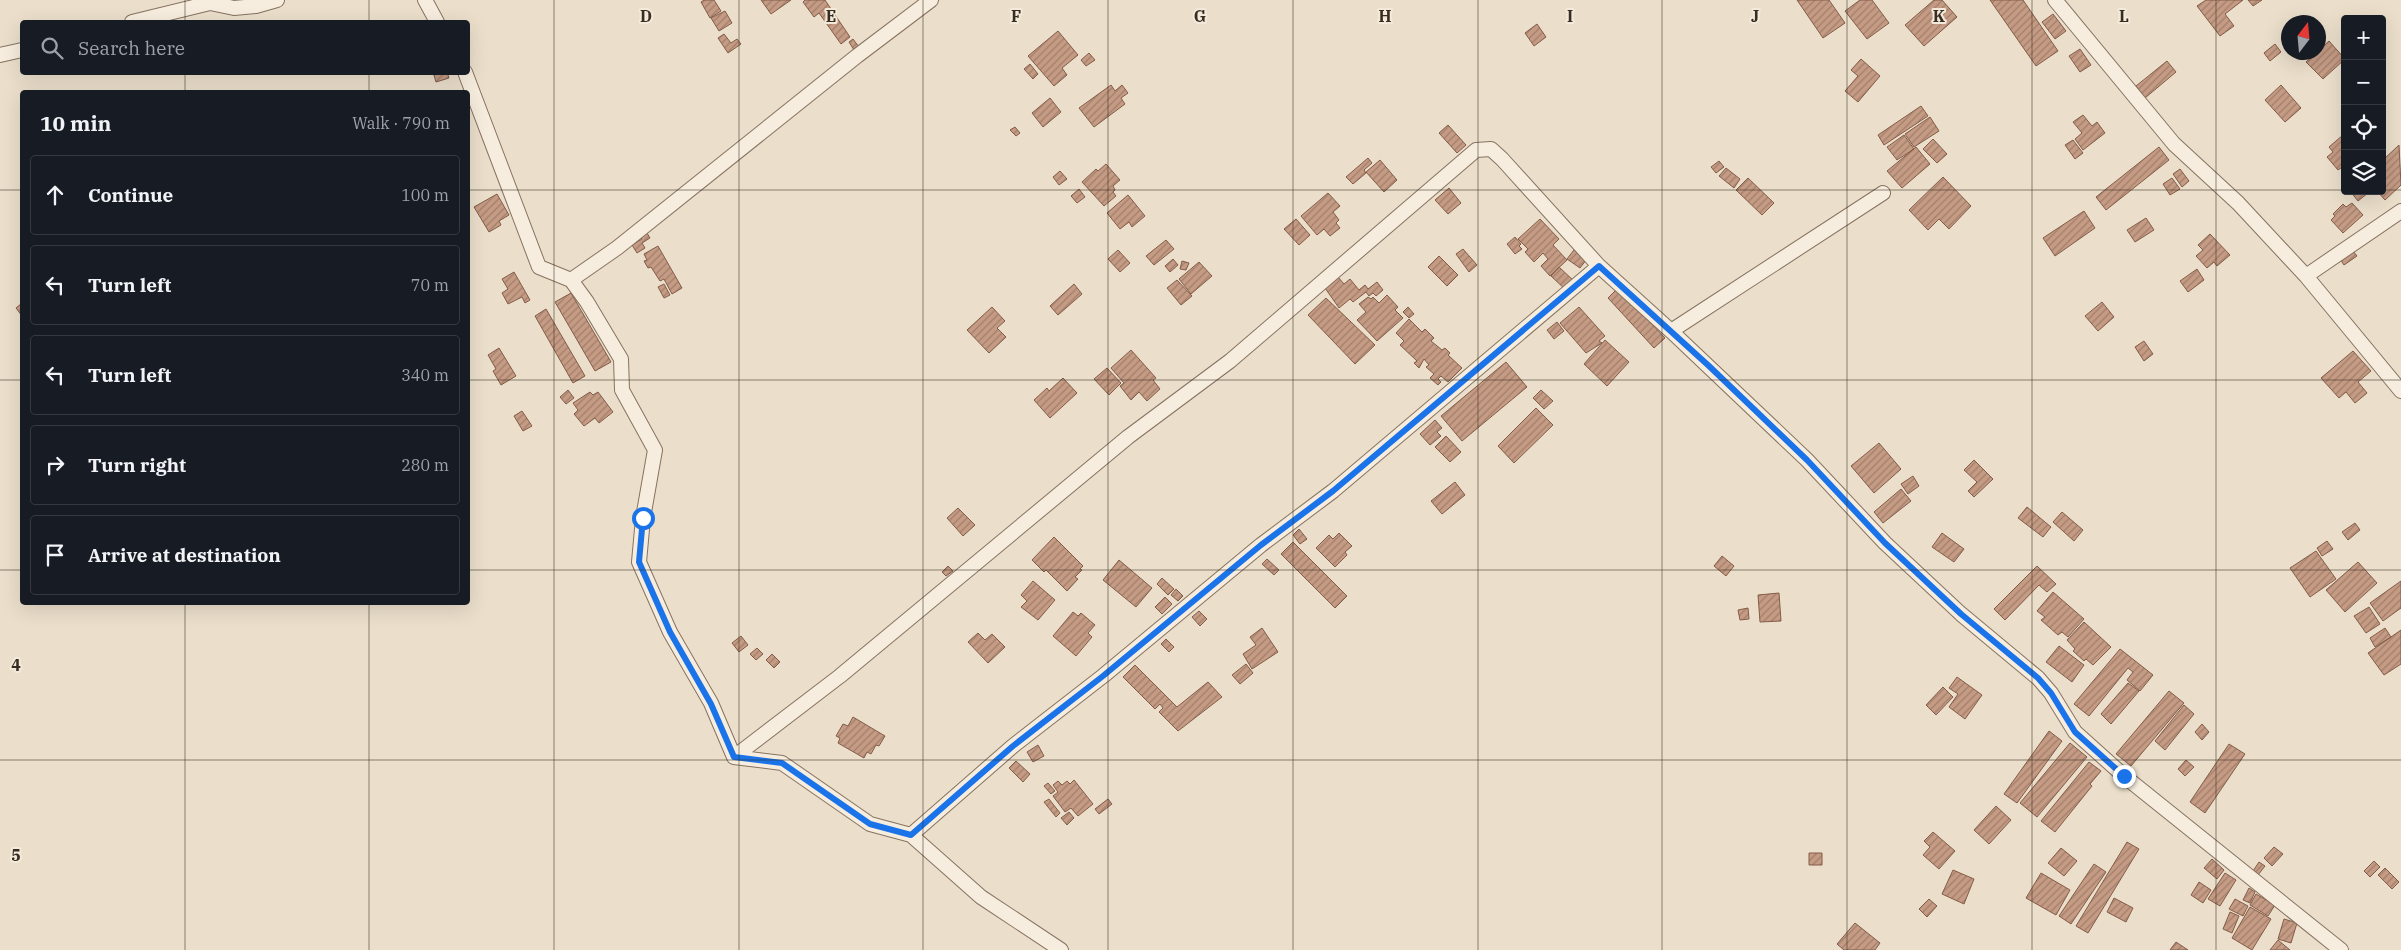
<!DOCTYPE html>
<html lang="en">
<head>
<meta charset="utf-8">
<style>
  body { margin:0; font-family:"IBM Plex Serif",serif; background:#20242c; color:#f1f3f6 }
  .controls { position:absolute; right:15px; top:15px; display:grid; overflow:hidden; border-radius:5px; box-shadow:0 5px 20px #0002 }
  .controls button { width:45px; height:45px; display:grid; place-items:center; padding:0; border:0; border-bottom:1px solid #363941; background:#171b24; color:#f1f3f6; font:25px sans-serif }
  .compass { position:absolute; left:2281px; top:15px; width:45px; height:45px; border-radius:50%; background:#171b24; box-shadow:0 5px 20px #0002; rotate:16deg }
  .stop { position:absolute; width:15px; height:15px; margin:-11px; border:4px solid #1a73e8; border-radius:50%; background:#fff }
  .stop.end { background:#1a73e8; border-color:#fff; box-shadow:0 1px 5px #0008 }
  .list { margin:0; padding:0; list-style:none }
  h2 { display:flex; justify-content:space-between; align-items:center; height:65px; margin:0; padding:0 20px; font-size:21px }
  h2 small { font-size:16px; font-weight:400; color:#9ea1a6 }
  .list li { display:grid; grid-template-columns:32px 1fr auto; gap:15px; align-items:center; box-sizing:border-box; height:80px; margin:0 10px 10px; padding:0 10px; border:1px solid #363941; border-radius:5px }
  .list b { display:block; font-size:19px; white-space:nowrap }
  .list em { font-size:16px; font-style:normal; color:#9ea1a6 }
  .icon { flex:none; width:28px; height:28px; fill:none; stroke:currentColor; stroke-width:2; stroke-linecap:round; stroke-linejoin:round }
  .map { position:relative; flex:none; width:2401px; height:950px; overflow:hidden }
  .search { position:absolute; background:#171b24; box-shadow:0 5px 20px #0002; left:20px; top:20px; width:450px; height:55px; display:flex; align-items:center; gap:12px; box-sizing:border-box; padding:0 18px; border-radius:5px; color:#9ea1a6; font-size:19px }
  .panel { position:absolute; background:#171b24; box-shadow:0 5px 20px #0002; left:20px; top:90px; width:450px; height:515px; border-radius:5px }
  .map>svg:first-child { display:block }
  .building { fill:url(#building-hatch); stroke:#835c48 }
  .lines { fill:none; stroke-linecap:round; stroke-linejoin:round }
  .minor-casing { stroke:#867260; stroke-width:16 }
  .minor { stroke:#f6edde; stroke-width:14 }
  .route { stroke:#1a73e8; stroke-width:6 }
  .grid { fill:none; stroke:#392c22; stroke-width:1; stroke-opacity:0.55 }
  .grid-label { font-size:16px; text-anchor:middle; font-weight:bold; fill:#392c22; stroke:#f3eada; stroke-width:4; stroke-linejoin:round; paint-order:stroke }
</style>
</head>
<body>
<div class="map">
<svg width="2401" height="950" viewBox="0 0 2401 950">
  <defs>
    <pattern id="building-hatch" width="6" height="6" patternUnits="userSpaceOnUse" patternTransform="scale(1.25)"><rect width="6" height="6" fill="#c59b84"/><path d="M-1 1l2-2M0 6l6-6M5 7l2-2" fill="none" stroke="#a17f6c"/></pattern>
  </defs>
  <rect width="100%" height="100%" fill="#ebdfcb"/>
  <path class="building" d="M704,0H714L721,11L710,18L701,2Z
    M761,0H791L771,14Z
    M805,0H825L850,37L841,44L819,13L814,17L803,2Z
    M1797,0H1829L1845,23L1823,38Z
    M1860,0H1872L1889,23L1867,39L1845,11Z
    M1934,0H1942L1957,17L1924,46L1905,25Z
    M1990,0H2023L2058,51L2036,66Z
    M2206,0H2243L2225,14L2234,26L2220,36L2197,6Z
    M2248,0H2262L2253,6Z
    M725,11L732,23L719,31L711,18Z
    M2053,14L2066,31L2055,39L2042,22Z
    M1537,24L1546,37L1534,46L1525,33Z
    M1058,31L1078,55L1062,68L1067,75L1054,86L1028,56Z
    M724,34L731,43L737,39L741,44L728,53L718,38Z
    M853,39L859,47L854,50L849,42Z
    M2329,41L2345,59L2323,79L2306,62Z
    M2275,44L2281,52L2270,61L2264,53Z
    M2080,49L2091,65L2080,72L2069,56Z
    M1089,53L1095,60L1086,66L1081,60Z
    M1861,59L1880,76L1858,102L1845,91L1858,76L1851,70Z
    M2167,61L2176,72L2145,98L2136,86Z
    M1030,64L1038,74L1033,79L1024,69Z
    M433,72H447L449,78L436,82Z
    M1111,85L1115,91L1122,85L1128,93L1121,98L1125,104L1094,127L1079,108Z
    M2281,85L2301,108L2285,122L2265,100Z
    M1050,98L1061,112L1043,127L1032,113Z
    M1921,106L1928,116L1884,145L1878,135Z
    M2083,115L2092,126L2097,122L2105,133L2083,150L2075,139L2082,133L2073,122Z
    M1930,117L1939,131L1914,147L1905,134Z
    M1448,125L1466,145L1457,153L1439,133Z
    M1015,127L1020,133L1016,136L1010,130Z
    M1904,135L1914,149L1897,160L1887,147Z
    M2343,135L2345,165L2338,170L2327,157L2333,152L2329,147Z
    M1933,139L1947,154L1937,163L1923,149Z
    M2073,140L2083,153L2075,159L2065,145Z
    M2399,145L2401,185L2385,200L2377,191H2382V161Z
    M1916,147L1930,164L1902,188L1887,171Z
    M2159,147L2169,160L2106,210L2096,197Z
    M1368,158L1372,163L1364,170L1366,173L1353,184L1346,177Z
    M1380,160L1397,180L1384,192L1366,172Z
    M1719,161L1724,167L1716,173L1711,167Z
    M1106,164L1120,180L1113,186L1115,190L1113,192L1116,196L1104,206L1082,182L1096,169L1098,171Z
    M1726,168L1740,179L1734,188L1719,176Z
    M2180,169L2189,181L2182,187L2173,174Z
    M1060,171L1067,179L1059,185L1053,177Z
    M1943,177L1971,206L1949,229L1939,219L1928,230L1909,210Z
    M1748,178L1774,203L1762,215L1736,190Z
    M2172,178L2180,189L2170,195L2163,184Z
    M1449,188L1461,203L1448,214L1435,200Z
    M1079,189L1085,197L1077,203L1071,196Z
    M2350,191H2367L2368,193L2358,201Z
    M1328,193L1340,206L1333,212L1339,220L1336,223L1340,228L1330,236L1324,229L1317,235L1301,216Z
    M497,194L509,215L499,221L501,225L489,232L474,207Z
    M1128,195L1145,216L1132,227L1129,222L1120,229L1107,213Z
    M2352,203L2363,215L2343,233L2331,220L2335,216L2333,214L2343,204L2346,207Z
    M2084,211L2095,228L2055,256L2043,238Z
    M2146,218L2154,230L2135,242L2127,230Z
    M1296,219L1310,235L1299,245L1284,229Z
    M1540,219L1559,239L1553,245L1567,260L1550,276L1541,266L1548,259L1543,253L1534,262L1525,252L1528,249L1518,239Z
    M647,233L650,238L642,243L645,248L637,253L632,245L642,239L640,237Z
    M2210,234L2230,255L2217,266L2214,262L2207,268L2196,256L2203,250L2198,245Z
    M1515,237L1521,244L1519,246L1522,249L1515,254L1507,244Z
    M1166,240L1174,249L1154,265L1146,256Z
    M658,246L682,288L672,294L664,279L660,281L651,267L648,268L644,261L647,260L644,254Z
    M2350,247L2357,256L2344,265L2338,256Z
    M1463,249L1477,265L1469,272L1456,254Z
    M1118,250L1130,263L1120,272L1108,259Z
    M1574,250L1587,259L1580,268L1567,259Z
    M1439,256L1458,275L1447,286L1428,267Z
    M1173,259L1178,265L1170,272L1165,266Z
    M1182,261L1189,263L1186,270L1180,269Z
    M1199,262L1212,276L1191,294L1179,279Z
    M1559,267L1575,282L1567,291L1551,276Z
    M2197,269L2204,280L2188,292L2180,281Z
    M514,272L530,300L525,303L522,297L508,304L502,293L508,289L502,279Z
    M1338,277L1344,284L1350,279L1359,290L1365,285L1368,289L1377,282L1383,290L1376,296L1373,293L1369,296L1366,292L1353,302L1350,299L1339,308L1325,288Z
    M1177,280L1192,296L1181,305L1167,288Z
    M664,284L670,295L664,298L658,287Z
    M1074,284L1082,294L1058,315L1050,306Z
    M1618,288L1665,338L1654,348L1608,298Z
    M571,293L611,362L595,371L555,302Z
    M1387,295L1398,307L1395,310L1403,318L1377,341L1357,320L1366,312L1359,304L1368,297L1371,299L1373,297L1379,303Z
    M1326,298L1375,345L1355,364L1308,315Z
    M2102,302L2114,317L2098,331L2085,316Z
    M22,303V316L16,308Z
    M992,307L1005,321L997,328L1006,337L989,353L967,330Z
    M1408,307L1414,314L1409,318L1403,312Z
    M1579,307L1605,336L1599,341L1602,343L1586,353L1560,323Z
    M546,309L585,376L573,383L535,316Z
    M1409,319L1422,332L1425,329L1434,338L1431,341L1442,350L1445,348L1450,353L1448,355L1462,368L1448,382L1441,376L1438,379L1441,382L1438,385L1430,378L1434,374L1426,367L1429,365L1424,359L1419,368L1414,363L1417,361L1400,345L1404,341L1396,333Z
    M1557,322L1564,331L1554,339L1547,330Z
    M1605,340L1629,362L1607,386L1584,364Z
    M2144,341L2153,354L2144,361L2135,347Z
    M499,348L516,376L501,385L493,371L496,369L488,355Z
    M1131,350L1156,378L1153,380L1160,389L1147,401L1139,392L1131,400L1120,386L1124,383L1111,368Z
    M2353,351L2371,371L2358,382L2367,393L2355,403L2346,392L2339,398L2321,378Z
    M1506,362L1527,387L1462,441L1441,416Z
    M1107,368L1121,383L1109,395L1094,379Z
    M1063,378L1077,393L1050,418L1034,400L1047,388L1049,391Z
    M568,390L574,398L566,404L560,397Z
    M1541,390L1553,401L1544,409L1533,398Z
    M590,392L593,395L598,392L613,412L599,423L595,418L584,426L574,414L578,410L573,403Z
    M1536,408L1553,425L1514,463L1498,446Z
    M522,411L532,426L523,431L514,416Z
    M1435,420L1442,428L1437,432L1441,436L1430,445L1420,434Z
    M1446,436L1461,452L1450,462L1435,447Z
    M1879,443L1901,469L1874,493L1851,466Z
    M1974,460L1993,479L1974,497L1968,491L1977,482L1964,470Z
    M1913,476L1919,486L1908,494L1901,484Z
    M1455,482L1465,495L1442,514L1431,501Z
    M1901,489L1911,501L1883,523L1874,512Z
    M2027,507L2051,527L2043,537L2018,518Z
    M958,508L975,525L963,536L947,518Z
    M2062,512L2083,530L2074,541L2053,522Z
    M2355,523L2360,530L2348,540L2342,532Z
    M1299,529L1307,539L1300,544L1293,535Z
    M1339,533L1352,546L1345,552L1347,555L1335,567L1316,548L1329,535L1333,539Z
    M1942,533L1964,549L1954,562L1932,547Z
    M1054,537L1083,566L1080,569L1082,570L1075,577L1078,579L1067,591L1046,570L1044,572L1032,560Z
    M2327,541L2333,549L2322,556L2317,548Z
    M1293,542L1347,596L1335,608L1281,554Z
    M2316,551L2336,579L2310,597L2290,568Z
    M1722,556L1734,566L1726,576L1714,566Z
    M1267,559L1279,570L1274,575L1262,564Z
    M1119,560L1152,588L1136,607L1103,580Z
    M2358,562L2377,583L2345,612L2326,590Z
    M948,566L953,571L946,576L942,572Z
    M2037,566L2056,584L2047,592L2039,585L2005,620L1994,609Z
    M1162,578L1174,589L1168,595L1157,584Z
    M1033,581L1055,600L1038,620L1021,607L1027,601L1021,595Z
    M2401,581V608L2383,621L2370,603Z
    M1176,589L1183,596L1178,601L1171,595Z
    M2053,592L2084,619L2068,637L2062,632L2058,635L2041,620L2045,617L2037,611Z
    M1779,593L1781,621L1760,622L1758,595Z
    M1165,597L1172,604L1162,614L1155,607Z
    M2369,607L2380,624L2366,633L2354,616Z
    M1748,608L1749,619L1740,620L1738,610Z
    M1199,611L1207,619L1200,626L1192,617Z
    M1073,612L1078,616L1081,613L1095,625L1088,633L1092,637L1076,656L1053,636Z
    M2084,622L2111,647L2093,665L2086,659L2084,661L2073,651L2075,649L2067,640Z
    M1262,628L1278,652L1252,669L1243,654L1256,645L1250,637Z
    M2385,628L2391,637L2375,647L2370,638Z
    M2401,630V664L2384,675L2368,653Z
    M978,633L985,640L992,634L1005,647L988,663L968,642Z
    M741,636L748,645L739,652L732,643Z
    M1166,639L1174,647L1169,652L1161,644Z
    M2059,646L2084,665L2072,682L2046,662Z
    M757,648L763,654L756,660L750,654Z
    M2120,649L2153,675L2140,691L2127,680L2133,672L2128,668L2089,716L2074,704Z
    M772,654L780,662L774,668L766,660Z
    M1246,664L1253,673L1240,684L1232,675Z
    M1135,665L1177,707L1208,682L1222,697L1178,731L1159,712L1163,708L1160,704L1155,709L1123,677Z
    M1957,677L1982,695L1965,719L1949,707L1958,694L1949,688Z
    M2128,683L2139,691L2111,724L2101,714Z
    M1943,687L1953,697L1936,715L1926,705Z
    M2169,691L2184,703L2131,766L2116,754Z
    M2184,705L2194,714L2165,750L2155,741Z
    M853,717L885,736L879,746L876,745L871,754L867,752L864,758L838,743L840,738L836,736L843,724L848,726Z
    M2202,724L2209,732L2202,740L2195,732Z
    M2049,731L2062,741L2017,803L2004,794Z
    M2070,743L2087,757L2037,817L2020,803Z
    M2229,744L2245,754L2205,813L2190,802Z
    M1038,745L1044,756L1033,762L1027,752Z
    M2186,760L2194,767L2185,776L2178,769Z
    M1016,761L1030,774L1023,782L1009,768Z
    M2089,762L2101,771L2090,784L2092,786L2055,832L2041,821Z
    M1074,780L1093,804L1078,816L1071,808L1065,812L1053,796L1058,792L1053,785L1058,781L1062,785L1067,781L1070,784Z
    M1048,783L1055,791L1051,794L1044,786Z
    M1049,799L1060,813L1056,817L1044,802Z
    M1108,799L1112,804L1099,814L1095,809Z
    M1996,806L2011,820L1989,844L1974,830Z
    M1069,812L1074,818L1067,825L1061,818Z
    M1933,832L1955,851L1939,869L1923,855L1930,847L1924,841Z
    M2127,842L2139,849L2088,933L2076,926Z
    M2274,847L2283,854L2272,866L2264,858Z
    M2061,848L2077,861L2064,876L2048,863Z
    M1809,853H1822V865H1809Z
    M2212,859L2224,870L2217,879L2204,868Z
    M2374,861L2380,867L2370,877L2364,871Z
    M2259,862L2265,866L2258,875L2253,871Z
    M2094,864L2106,872L2071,924L2059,916Z
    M2385,868L2399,882L2392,889L2378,875Z
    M1953,870L1974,879L1964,904L1942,894Z
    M2041,873L2070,890L2056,915L2026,898Z
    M2225,873L2236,880L2220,906L2208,899Z
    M2199,882L2211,890L2203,903L2191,895Z
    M2249,888L2255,892L2250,903L2243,900Z
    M2256,894L2275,905L2268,916L2250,905Z
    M2114,898L2133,908L2126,922L2107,912Z
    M1929,899L1937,906L1927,917L1919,909Z
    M2235,899L2248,906L2243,916L2229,909Z
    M2250,907L2271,919L2252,950L2232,938Z
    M2230,912L2239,916L2232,933L2223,929Z
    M2284,919L2297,923L2291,943L2278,939Z
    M1855,923L1880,943L1875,950H1844L1837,944Z
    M2278,940L2290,950H2270Z
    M2176,942L2188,950H2170Z"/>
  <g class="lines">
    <g class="minor-casing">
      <path id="minor" d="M425,0L437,22
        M2055,0L2174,144L2238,203L2306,276L2401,391
        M132,22L210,3L234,8L256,6L277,0
        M0,55L22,50
        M465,72L539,267L571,280L617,248L857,56L931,0
        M2306,276L2401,211
        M571,280L587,302L621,359L622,390L655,450L643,518L639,562L670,632L711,703L734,757L782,763L870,824L911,835L981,897L1061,950
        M1671,331L1883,193
        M734,757L840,676L1128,437L1230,361L1476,150L1491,149L1502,159L1599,266L1671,331L1807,460L1885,543L1961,614L2038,678L2051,693L2075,732L2124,776L2341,950
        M911,835L1013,746L1103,676L1261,545L1333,491L1599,266"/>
    </g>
    <use href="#minor" class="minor"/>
  </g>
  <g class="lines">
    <path class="route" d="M643,518L639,562L670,632L711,704L734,757L782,763L870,824L911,835L1013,746L1103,676L1261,545L1333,491L1599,266L1709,366L1807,460L1885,543L1961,614L2038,678L2051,693L2075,732L2124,776"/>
  </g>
  <path class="grid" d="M185,0V22M369,0V22M554,0V950M739,0V950M923,0V950M1108,0V950M1293,0V950M1478,0V950M1662,0V950M1847,0V950M2032,0V950M2216,0V950M185,72V92M369,72V92M0,190H22M468,190H2345M2382,190H2401M0,380H22M468,380H2401M0,570H22M468,570H2401M185,602V950M369,602V950M0,760H2401"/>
  <g class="grid-label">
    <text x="646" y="22">D</text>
    <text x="831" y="22">E</text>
    <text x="1016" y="22">F</text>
    <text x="1200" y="22">G</text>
    <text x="1385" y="22">H</text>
    <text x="1570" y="22">I</text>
    <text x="1755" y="22">J</text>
    <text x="1939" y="22">K</text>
    <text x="2124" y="22">L</text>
    <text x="16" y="671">4</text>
    <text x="16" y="861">5</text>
  </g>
</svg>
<div class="controls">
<button>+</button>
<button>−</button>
<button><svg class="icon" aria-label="locate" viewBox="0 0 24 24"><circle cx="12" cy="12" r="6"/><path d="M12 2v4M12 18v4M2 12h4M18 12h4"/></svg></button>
<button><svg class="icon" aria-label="layers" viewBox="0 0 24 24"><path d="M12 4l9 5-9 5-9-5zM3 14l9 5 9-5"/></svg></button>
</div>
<svg class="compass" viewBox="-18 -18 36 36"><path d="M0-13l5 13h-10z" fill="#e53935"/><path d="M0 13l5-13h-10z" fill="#9ea1a6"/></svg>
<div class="stop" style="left:643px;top:518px"></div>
<div class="stop end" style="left:2124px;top:776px"></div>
<div class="search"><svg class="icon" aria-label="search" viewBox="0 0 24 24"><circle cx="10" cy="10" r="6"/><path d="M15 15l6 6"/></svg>Search here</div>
<section class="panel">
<h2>10 min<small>Walk · 790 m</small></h2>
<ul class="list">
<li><svg class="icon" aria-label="ahead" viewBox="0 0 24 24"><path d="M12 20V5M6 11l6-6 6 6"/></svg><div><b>Continue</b></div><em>100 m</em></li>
<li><svg class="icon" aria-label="left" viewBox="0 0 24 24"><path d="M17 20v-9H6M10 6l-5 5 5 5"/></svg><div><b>Turn left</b></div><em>70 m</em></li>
<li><svg class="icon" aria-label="left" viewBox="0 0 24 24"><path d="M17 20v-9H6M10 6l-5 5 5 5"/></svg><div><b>Turn left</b></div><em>340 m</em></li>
<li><svg class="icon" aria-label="right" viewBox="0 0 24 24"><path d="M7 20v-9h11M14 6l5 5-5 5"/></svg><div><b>Turn right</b></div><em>280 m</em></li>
<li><svg class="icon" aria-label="arrive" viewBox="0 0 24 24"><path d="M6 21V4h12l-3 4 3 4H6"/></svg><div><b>Arrive at destination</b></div></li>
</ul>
</section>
</div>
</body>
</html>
